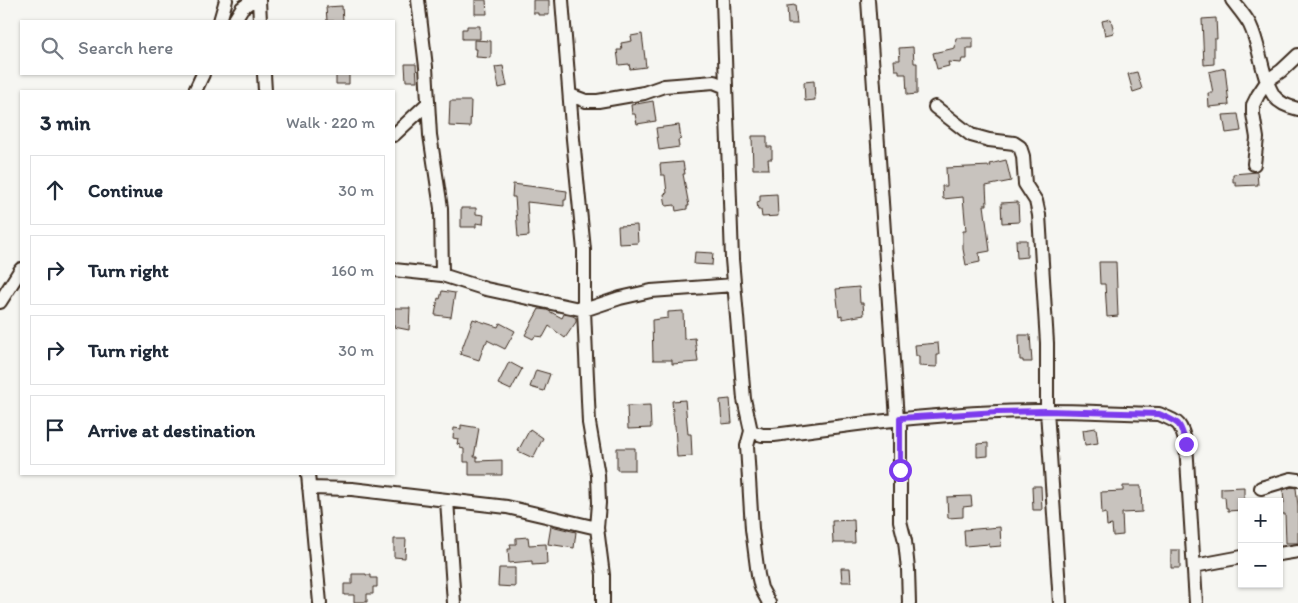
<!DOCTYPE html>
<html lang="en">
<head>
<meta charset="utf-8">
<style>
  body { margin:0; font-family:Itim,sans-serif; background:#f2f2f3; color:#1f2937 }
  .controls { position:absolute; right:15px; bottom:15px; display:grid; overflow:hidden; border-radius:0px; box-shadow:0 1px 4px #0004 }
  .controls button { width:45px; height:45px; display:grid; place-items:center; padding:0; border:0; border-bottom:1px solid #e0e1e3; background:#fff; color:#1f2937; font:25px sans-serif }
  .stop { position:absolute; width:15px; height:15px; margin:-11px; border:4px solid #7c3aed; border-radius:50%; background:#fff }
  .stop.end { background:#7c3aed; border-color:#fff; box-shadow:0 1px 5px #0008 }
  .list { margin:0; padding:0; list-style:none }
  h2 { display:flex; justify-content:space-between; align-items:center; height:65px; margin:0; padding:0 20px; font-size:21px }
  h2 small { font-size:16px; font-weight:400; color:#747a83 }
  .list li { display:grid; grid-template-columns:32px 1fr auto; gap:15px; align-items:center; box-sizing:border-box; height:70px; margin:0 10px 10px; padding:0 10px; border:1px solid #e0e1e3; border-radius:0px }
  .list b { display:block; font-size:19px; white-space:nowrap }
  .list em { font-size:16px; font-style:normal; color:#747a83 }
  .icon { flex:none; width:28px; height:28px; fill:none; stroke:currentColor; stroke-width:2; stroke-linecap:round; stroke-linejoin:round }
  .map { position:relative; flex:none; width:1298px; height:603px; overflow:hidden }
  .search { position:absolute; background:#fff; box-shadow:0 1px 4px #0004; left:20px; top:20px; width:375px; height:55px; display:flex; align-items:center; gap:12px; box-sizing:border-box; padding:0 18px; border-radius:0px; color:#747a83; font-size:19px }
  .panel { position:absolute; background:#fff; box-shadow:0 1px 4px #0004; left:20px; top:90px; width:375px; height:385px; border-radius:0px }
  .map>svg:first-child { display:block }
  .building { fill:#c8c3be; stroke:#3b2a1e }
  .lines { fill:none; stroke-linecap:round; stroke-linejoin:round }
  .minor-casing { stroke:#3b2a1e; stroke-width:16 }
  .minor { stroke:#f6f6f2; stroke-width:12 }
  .route { stroke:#7c3aed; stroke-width:6 }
</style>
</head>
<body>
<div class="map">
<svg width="1298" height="603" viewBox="0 0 1298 603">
  <rect width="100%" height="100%" fill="#f6f6f2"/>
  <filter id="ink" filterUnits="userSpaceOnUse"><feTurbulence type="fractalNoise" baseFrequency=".02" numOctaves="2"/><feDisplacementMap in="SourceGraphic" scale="10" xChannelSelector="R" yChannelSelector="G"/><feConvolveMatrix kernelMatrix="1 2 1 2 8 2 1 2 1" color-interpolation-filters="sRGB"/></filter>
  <g filter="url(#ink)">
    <path class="building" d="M475,0H486L487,14H475Z
      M533,0H549V15H538V13H533Z
      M795,5L797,24H788L787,6Z
      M342,6L343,21H327L326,7Z
      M1216,18L1217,39H1214V64L1204,65L1202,19Z
      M1111,19L1114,33L1105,35L1102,21Z
      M467,26H480V39H462V29H467Z
      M642,34L646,67L630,69L629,64L619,65L617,50H622L621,43L632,41L631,36Z
      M956,38H973V48H967V59H962L961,63L948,62L949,66L937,69L933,53L955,48Z
      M474,40L491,41V58L476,57L477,49H474Z
      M913,47L914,63H917V94L907,95L906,74H899V70H895L894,60H900L899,48Z
      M405,64H416L417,81H406Z
      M503,66L507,86L499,88L495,67Z
      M1225,68L1229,105L1209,107L1208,93H1213L1209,72Z
      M1137,72L1142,89L1133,92L1128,74Z
      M336,74H349V84H336Z
      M814,81L815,100L805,101L804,82Z
      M450,101H471L470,127L449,126Z
      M653,101L656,121L637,124L635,114H632L631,105Z
      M1238,114L1241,131L1226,133L1223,115Z
      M679,125L681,139L678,140L679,147L659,150L656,128Z
      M752,136H767V147H772V159H768L769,169H753Z
      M1006,160L1011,181L986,186L987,205H984L990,251L979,253L980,262L966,265L963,249V231H966L963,197L943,199L942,186H947L946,168L991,166L990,164Z
      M683,162L685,174H683L689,206H687V209L676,211L675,205L666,206L664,194L667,193L665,175H661L660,164Z
      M1257,172L1258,185L1236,186V182H1233V174Z
      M513,184L567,191L566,200H564V206L527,202L529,236L518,237L515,197H512Z
      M777,194L778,216L762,217L761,210H758L757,202L760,201V195Z
      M1018,202L1019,222L1002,223L1001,203Z
      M461,208H476V214L484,215L483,224L476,223V227H461Z
      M637,225L638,243L619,244L618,226Z
      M1016,240H1027V257L1017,258Z
      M695,252L713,253L712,265L694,264Z
      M1099,262H1116L1118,316L1107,317L1105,284H1100Z
      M859,287L860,303H863L864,315L842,319V315L839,316L836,289Z
      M442,291L455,293L451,317L435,315L438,298L440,299Z
      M394,308H410L409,330L394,327Z
      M539,309L547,310L562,318L564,314L573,316L576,318V322L565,338L549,326L543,337L535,336L533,339L525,335Z
      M683,311L684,339L695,338L698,362L672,364V360H653L652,320L668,318V312Z
      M473,319L498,327L500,323L515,331L505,349L487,340V343H485L479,360L460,354Z
      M1019,335H1030L1032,362H1023V360H1020Z
      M938,343L939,355H937V367L919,366V356H916L915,345Z
      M509,362L522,369L511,390L498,384Z
      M536,370L550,374L544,391L530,387Z
      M730,399L732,423L722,424L720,400Z
      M685,400L688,434H691L692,456L677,457L675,425H674L672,401Z
      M650,405L651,428L628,429L627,406Z
      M461,425L479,428L474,457H477V461L502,460V475H469V462H464V449L460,448V445L457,444L458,439L453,438L454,428L461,429Z
      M1096,428L1098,443L1085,445L1083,430Z
      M530,429L543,438L533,458L518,451Z
      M988,443V456L977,457V444Z
      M617,448H635V470H617Z
      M1032,486H1041L1042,510H1033Z
      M1123,486H1141L1142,512L1122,513L1123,535L1113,536L1112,525L1107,526L1106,513L1102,514L1101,492L1123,491Z
      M1244,487V502H1242V510L1228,511V508H1226L1225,497H1221V488Z
      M1292,487L1296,488L1298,506V543H1286L1285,514H1279V503H1284L1283,490Z
      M971,496L972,506L963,507V517L948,518L947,497Z
      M854,520L855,543H833L832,521Z
      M551,526L576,532L574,548L548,544Z
      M1000,527L1001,546L989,547V544L965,546L964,530Z
      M528,537L529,545L546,544L547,564L532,565V561L509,563L508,549H511L510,544H516V538Z
      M394,539H406L405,558L394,557Z
      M1171,550H1180V568H1171Z
      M499,568H515V587L498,586Z
      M841,568H850L851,582H842Z
      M352,574H366V575H371V578H377V587H373V594H367V602H354V595H344V584H352Z"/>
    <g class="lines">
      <g class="minor-casing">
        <path id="minor" d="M259,0L260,21
          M418,0L426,67L430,135L441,208L442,275
          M562,0L573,139L584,250V310L589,423L598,475L599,503L597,528L603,575V603
          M723,0L732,259L744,399L751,431L762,435H774C849,425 923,415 998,412C1052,409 1105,413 1159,414C1180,423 1180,422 1186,444L1196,603
          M868,0L897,419
          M1232,0C1238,8 1246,17 1250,25C1261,48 1261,76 1274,96C1280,104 1289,107 1298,109
          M220,21L226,0
          M234,21L242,8L253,0
          M264,74L265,91
          M195,91L203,74
          M570,95L586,101H598L644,93L664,86L714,82L726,87
          M935,107L971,135L989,140L1014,143L1020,147L1023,156L1025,184L1036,201L1039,215L1047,343V411L1060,603
          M394,135L428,103
          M1254,164L1257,138L1253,114V105L1258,95L1268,80L1281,71L1298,55
          M394,270L442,275L486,289L584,310L620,298L651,291L734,285
          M0,302L21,269
          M900,419V521L905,541L908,569L909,603
          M751,431L747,446L752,529L758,575L761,588L769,603
          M308,474L320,603
          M309,488L352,489L507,507L597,528
          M1261,488L1291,479L1298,480
          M447,500L454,603
          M1279,554L1298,551
          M1194,566L1242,557"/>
      </g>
      <use href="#minor" class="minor"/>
    </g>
  </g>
  <g class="lines" filter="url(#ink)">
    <path class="route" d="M900,470V418L998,412L1047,411L1159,414C1180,423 1180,422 1186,444"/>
  </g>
</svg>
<div class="controls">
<button>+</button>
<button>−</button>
</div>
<div class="stop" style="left:900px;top:470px"></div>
<div class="stop end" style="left:1186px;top:444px"></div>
<div class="search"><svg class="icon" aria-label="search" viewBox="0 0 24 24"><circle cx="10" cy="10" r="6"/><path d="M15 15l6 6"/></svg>Search here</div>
<section class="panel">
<h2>3 min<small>Walk · 220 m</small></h2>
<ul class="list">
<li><svg class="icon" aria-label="ahead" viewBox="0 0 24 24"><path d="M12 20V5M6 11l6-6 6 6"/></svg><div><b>Continue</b></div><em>30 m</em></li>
<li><svg class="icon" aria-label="right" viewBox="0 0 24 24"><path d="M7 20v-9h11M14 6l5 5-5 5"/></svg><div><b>Turn right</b></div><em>160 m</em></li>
<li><svg class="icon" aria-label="right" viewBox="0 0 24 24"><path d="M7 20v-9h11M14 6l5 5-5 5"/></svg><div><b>Turn right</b></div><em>30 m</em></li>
<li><svg class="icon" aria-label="arrive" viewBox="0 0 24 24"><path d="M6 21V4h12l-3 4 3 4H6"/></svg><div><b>Arrive at destination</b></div></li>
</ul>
</section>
</div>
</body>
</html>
